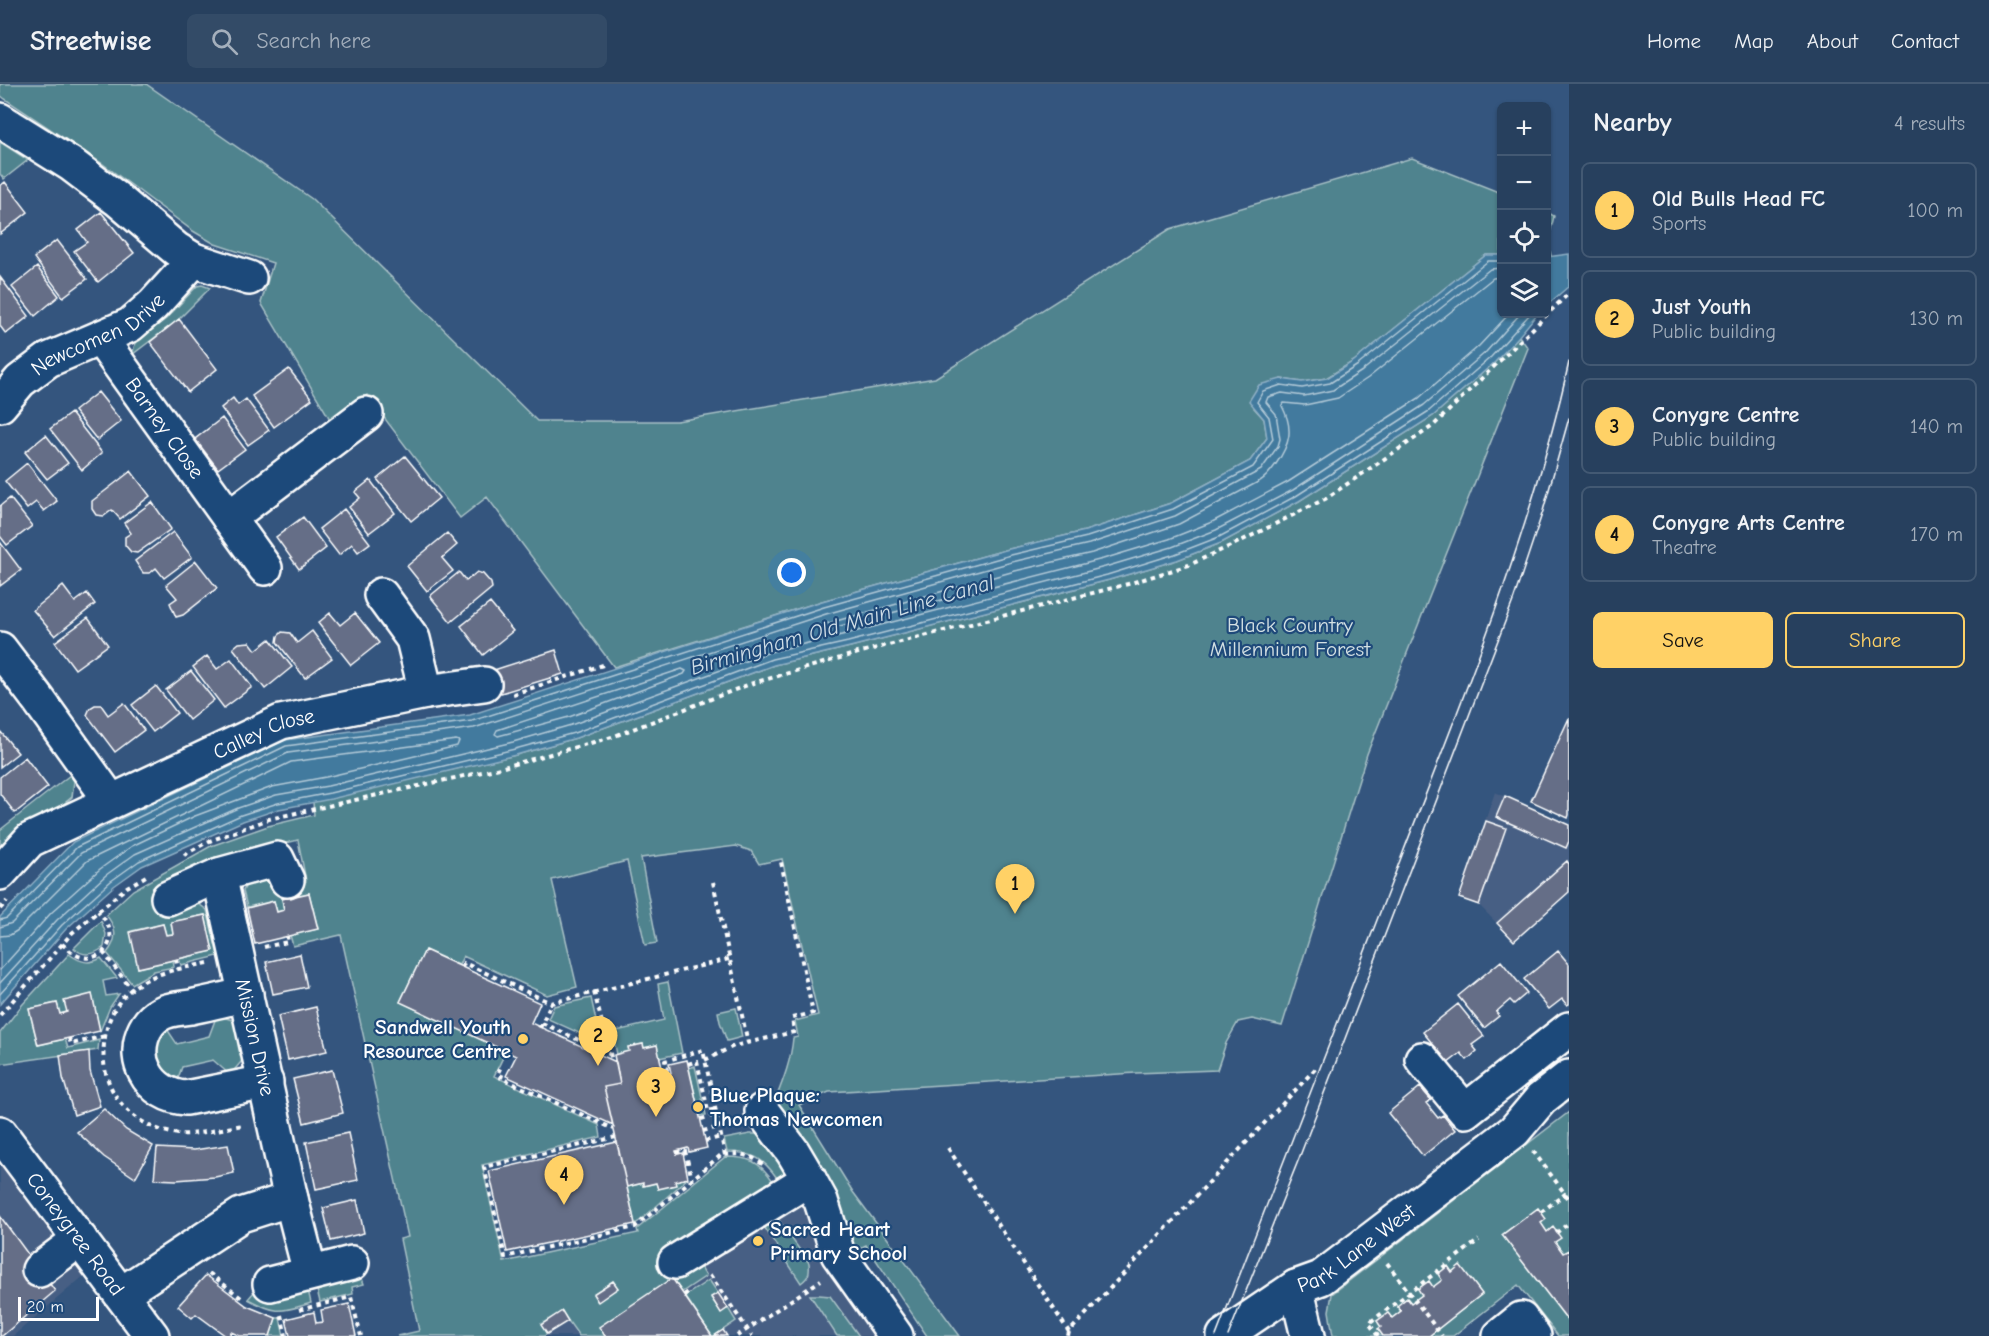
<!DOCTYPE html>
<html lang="en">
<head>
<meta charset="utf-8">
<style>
  body { margin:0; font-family:"Comic Neue",sans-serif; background:#334b67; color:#f1f3f6 }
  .controls { position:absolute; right:18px; top:18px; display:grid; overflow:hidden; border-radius:9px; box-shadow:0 2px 4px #0004 }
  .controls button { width:54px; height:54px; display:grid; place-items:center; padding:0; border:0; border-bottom:2px solid #435973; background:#27405e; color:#f1f3f6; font:30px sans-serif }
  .scale { position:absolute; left:18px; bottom:15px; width:81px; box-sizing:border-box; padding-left:6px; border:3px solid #fff; border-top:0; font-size:16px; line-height:21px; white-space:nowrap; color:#fff; -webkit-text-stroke:4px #1f4a7a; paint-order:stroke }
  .you { position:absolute; left:792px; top:489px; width:21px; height:21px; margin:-15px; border:4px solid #fff; border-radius:50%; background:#1a73e8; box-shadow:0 0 0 9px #1a73e833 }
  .badge { display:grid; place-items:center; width:39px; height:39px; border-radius:50%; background:#ffd166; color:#111; font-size:20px; font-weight:700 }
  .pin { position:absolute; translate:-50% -50px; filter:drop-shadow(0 2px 3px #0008) }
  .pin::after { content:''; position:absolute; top:32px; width:21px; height:18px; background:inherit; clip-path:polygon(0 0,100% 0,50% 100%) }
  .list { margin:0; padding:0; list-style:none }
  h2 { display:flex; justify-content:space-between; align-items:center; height:78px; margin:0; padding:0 24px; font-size:26px }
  h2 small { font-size:20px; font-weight:400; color:#a4afbc }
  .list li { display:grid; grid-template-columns:39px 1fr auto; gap:18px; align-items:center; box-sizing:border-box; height:96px; margin:0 12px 12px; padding:0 12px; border:2px solid #435973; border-radius:9px }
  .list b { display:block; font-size:22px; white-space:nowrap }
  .list p { margin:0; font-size:20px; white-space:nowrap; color:#a4afbc }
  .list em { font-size:20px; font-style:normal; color:#a4afbc }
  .actions { display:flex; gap:12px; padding:18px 24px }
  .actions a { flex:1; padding:14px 0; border:2px solid #ffd166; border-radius:9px; text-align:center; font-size:21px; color:#ffd166 }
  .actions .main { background:#ffd166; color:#111 }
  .icon { flex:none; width:33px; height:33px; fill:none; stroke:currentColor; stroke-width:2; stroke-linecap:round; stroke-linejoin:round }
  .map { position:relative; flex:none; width:1569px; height:1252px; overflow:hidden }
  header { display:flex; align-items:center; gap:36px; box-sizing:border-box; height:84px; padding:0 30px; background:#27405e; border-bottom:2px solid #435973 }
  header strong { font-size:28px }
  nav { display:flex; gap:33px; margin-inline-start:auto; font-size:21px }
  .search { width:420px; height:54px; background:#334b67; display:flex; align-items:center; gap:15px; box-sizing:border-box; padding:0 21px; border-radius:9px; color:#a4afbc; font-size:22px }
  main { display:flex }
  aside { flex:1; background:#27405e }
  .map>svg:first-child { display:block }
  .built { fill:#475f84 }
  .green { fill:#50838e; stroke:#a8c1c6; stroke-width:1.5; fill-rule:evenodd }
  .water { fill:#427a9e; stroke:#8eafc5; stroke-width:1.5 }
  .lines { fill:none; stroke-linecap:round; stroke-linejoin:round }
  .shore { stroke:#b3cad8; stroke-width:1.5 }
  .building { fill:#656e87; stroke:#fff; stroke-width:1.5 }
  .minor-casing { stroke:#fff; stroke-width:38 }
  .major-casing { stroke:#fff; stroke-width:38 }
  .path { stroke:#fff; stroke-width:4; stroke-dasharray:4.5 4.5; stroke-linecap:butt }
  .minor { stroke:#1f4a7a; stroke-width:33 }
  .major { stroke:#1f4a7a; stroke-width:33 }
  .tram { stroke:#fff; stroke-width:1.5 }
  .poi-dot { fill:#ffd166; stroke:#1f4a7a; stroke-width:2 }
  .labels { text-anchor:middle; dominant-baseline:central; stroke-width:4.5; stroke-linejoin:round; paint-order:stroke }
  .street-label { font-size:21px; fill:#fff; stroke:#1f4a7a }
  .park-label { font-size:21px; fill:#d3e0e3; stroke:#1f4a7a }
  .poi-label { font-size:21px; font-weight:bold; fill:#fff; stroke:#1f4a7a; text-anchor:start }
  .water-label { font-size:22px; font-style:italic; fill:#d0dee7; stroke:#1f4a7a }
</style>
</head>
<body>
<header>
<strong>Streetwise</strong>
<div class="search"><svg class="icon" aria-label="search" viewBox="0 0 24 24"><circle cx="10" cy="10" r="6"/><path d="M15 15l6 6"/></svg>Search here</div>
<nav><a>Home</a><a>Map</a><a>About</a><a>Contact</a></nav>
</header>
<main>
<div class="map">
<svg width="1569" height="1252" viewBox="0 0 1569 1252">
  <rect width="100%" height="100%" fill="#34557e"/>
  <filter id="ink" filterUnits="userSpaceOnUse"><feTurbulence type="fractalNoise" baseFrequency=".0167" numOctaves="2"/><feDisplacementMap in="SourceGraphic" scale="12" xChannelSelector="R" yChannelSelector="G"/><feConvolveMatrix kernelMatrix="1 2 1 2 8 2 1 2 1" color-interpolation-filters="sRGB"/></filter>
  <g filter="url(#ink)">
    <path class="built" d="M1495,708L1569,741V808L1514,857L1479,821L1459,814Z
      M0,1049L98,1180L13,1252H0Z
      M800,1079L896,1252H517L606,1194L668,1168Z"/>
    <path class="green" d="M0,0H146L312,115L537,337H677L935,294L1170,145L1412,74L1501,109V171H1486L1354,277L1326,294L1302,298L1281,295L1254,324L1264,335L1267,354L1250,377L1171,419L1085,447L1009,465L822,517L614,583L487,413L460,434L367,311L331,337L261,219L273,179L215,160L193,147L103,80L5,15L0,11Z
      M0,58L28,76L4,95L0,90Z
      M1547,128L1554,132L1548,157L1551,172L1547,173Z
      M202,201L210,204L179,235L133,270L134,263L138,256L166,235L197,202Z
      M1519,252L1528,264L1367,670L1282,942L1252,935L1238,938L1226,959L1217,986L1136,989L829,1008L799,1021L853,1108L960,1252H927L866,1161L848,1170L773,1022C782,999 791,978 793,954L798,953L795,937L818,931L782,775L759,780L751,767L736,762L641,774L657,859L645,861L627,777L552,796L577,903L547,911L463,872L459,881L425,866L400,918L506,967L494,992L599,1041L601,1053L482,1081L504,1178L638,1149L637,1145L725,1073C749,1073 759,1077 773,1097L668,1167L697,1177L706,1192L682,1208L672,1194L605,1252H579L562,1228L541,1240L547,1250L544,1252H397L419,1247L400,1155L408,1153L341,851L293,862L290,851L318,845L309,809L282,815L284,826L277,828L274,817L247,823L243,807L246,801L266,795L275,804L306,797L298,756L224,775L191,817L200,821L207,826L218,872L181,881L179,875L213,867L205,831L171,838L173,850L166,851L163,840L131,847L138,884L173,876L174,883L154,887L132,900L107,869C118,855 117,844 106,831L133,806L211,762L268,742L314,731L313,718L516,671L576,654L774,581L850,563L1109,496L1177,476L1221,459L1299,417L1433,332L1495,278ZM613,1197L618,1204L597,1217L593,1210Z
      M70,691L74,697L72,713L2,770L0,769V746Z
      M101,837L106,850L104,863C94,871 83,873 74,864Z
      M69,870C80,878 89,881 101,874L117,894L103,897L106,912L119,910L110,923L100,947L92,911L67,928L60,930L57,919L29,925L38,961L65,955L68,964L99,956L98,966L0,980V949L22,921Z
      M668,898L682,969L659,974L656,961L644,964L643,960L628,963L629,967L617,970L612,948L664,936L658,900Z
      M591,914L601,959L548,935L554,922Z
      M736,924L742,953L727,957L720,938L718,928Z
      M217,931L232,936L239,943L245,969L241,978L230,991L213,976L182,983L176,1000L157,988L153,957L165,942L177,960L209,952Z
      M695,982L706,1031L700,1032L689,984Z
      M1569,1028V1166L1563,1169L1555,1158L1560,1154L1552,1144L1547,1148L1541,1139L1546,1135L1538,1124L1502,1151L1569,1238V1252H1558L1518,1201L1453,1252H1429L1482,1210L1460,1182L1452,1188L1448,1183L1438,1190L1442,1196L1433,1203L1429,1197L1418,1205L1422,1211L1411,1219L1407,1214L1397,1222L1401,1227L1392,1234L1388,1229L1377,1237L1381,1243L1378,1245L1383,1252H1333L1329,1227L1332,1210Z
      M750,1050H760L793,1084L777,1094C763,1074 752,1068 727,1068L724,1055Z
      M688,1094L641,1136L635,1140L627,1103L643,1099L644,1102L656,1099L658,1105L675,1097Z
      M773,1133L778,1135L809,1179C810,1189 809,1193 801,1199L761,1138Z
      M360,1189L364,1200L352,1203L353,1210L320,1218L314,1194Z
      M266,1194L306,1197L311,1219C280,1228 278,1231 248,1215Z
      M709,1196L718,1209L711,1214L721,1228L728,1224L736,1237L714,1252H712L685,1212Z
      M810,1211H819L830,1212L859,1252H837Z
      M276,1234H280L284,1252H270Z"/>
    <path class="water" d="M1569,170V202L1547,221V173Z
      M1486,171H1501L1502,230H1537L1519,252L1495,278L1433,332L1299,417L1221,459L1177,476L1109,496L850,563L774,581L576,654L516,671L331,715L279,725L243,737L142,782L114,802L66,845L0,920V833L73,758L285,656L470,631L822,517L1009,465L1085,447L1171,419L1250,377L1267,354L1264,335L1249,317L1259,301L1281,295L1302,298L1327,294L1354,277Z"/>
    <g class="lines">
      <path class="shore" d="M1502,193L1493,194L1368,294L1338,314L1305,321L1284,319L1282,322C1294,345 1290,360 1276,380C1271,387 1267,393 1260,397L1179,440L1092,469L1015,487L829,539L823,541L822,544L825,546L844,541L1103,475L1169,455L1212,438L1288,398L1419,314L1479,262L1509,230
        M682,585L686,587L684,590L569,633L498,652L495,650L497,646Z
        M0,836L7,834L77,763L286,662L472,637L824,523L1011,471L1087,453L1173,425L1253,383L1273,355L1269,333L1257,318L1263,307L1281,301L1302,304L1330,299L1358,281L1488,177H1502
        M0,843L12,839L81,769L288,669L474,644L826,530L1012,478L1089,460L1175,432L1261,386L1278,362L1280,355L1276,330L1266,318L1268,313L1282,309L1304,312L1333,306L1362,287L1490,185L1502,184
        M0,852L10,851L18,846L87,777L291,678L456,656L459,657L457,662L326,693L272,703L195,732L132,762L100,785L51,829L0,886
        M0,899L57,836L106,791L135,770L238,724L276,711L328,702L513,658L571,641L770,568L846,550L1105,483L1172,463L1216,446L1293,406L1424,321L1486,268L1520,230
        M0,910L62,841L111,797L139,777L241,731L278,719L330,709L515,665L574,649L772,575L848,558L1107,491L1175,470L1219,453L1296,412L1429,327L1491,273L1530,230"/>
    </g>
    <path class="building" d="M5,98L28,128L0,150V102Z
      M101,128L134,169L98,198L74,167L87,158L78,146Z
      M57,156L87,195L63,213L34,174Z
      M37,183L59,212L35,232L12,203Z
      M0,193L29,232L6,250L0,242Z
      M179,235L217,285L188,308L150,258Z
      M289,285L312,315L274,343L252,312Z
      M98,308L121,337L97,356L74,327Z
      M233,314L238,321L246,315L269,346L248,361L221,324Z
      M71,329L102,369L82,386L50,345Z
      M222,334L245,365L218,385L195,355Z
      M46,351L68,379L47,395L25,368Z
      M405,372L439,414L411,437L377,395Z
      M27,379L57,417L44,427L36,418L27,425L5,397Z
      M131,387L150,412L120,435L112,426L104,432L96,431L92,425V417Z
      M370,396L395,429L369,449L349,423L360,414L355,408Z
      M10,414L32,442L7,461L0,452V422Z
      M152,418L171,445L137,469L131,468L125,461V453L131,449L124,439Z
      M344,425L370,459L358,468L352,460L339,471L319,445Z
      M303,433L326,464L299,485L276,453Z
      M173,448L192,473L164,494L156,484L150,489H143L135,477Z
      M447,449L457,461L442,474L453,487L427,507L407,482Z
      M0,458L21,486L0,502Z
      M196,477L217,504L183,531L176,533L170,519L177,514L166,501Z
      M459,488L466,497L477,488L483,490L491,499L492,504L451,538L430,512Z
      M63,502L75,518L87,509L95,520L55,552L33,526Z
      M490,519L513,547L483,571L461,542Z
      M330,529L340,541L355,529L379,559L351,581L318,539Z
      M88,534L108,561L75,585L55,558Z
      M312,547L332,574L305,594L277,558L278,552L282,548L290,549L297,559Z
      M270,555L292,583L265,605L233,564L239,559L250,558L256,566Z
      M556,566L563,590L501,609L494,586Z
      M207,572L217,585L231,575L252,603L224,624L193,583Z
      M191,587L214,616L189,636L166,606Z
      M156,602L177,629L153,648L132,621Z
      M124,619L144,646L115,668L87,631L90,624L95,621H101L108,631Z
      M1569,634V731L1568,734L1531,717Z
      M0,647L18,669L0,683Z
      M25,673L48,703L15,729L0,710V693Z
      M1505,712L1569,741V757L1566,764L1496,733Z
      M1486,737L1506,744L1479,821L1459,814Z
      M1567,777L1569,780V808L1514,857L1497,839Z
      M309,809L318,845L255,860L247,824L274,817L277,828L284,826L282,815Z
      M205,831L213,867L138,884L130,848L163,840L166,851L173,850L171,838Z
      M425,866L540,919L531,939L616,978L620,1000L604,1003L613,1041L506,992L516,972L400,918Z
      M1558,867L1569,880V920L1567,921L1562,915L1549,925L1524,895Z
      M300,870L307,903L273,910L266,878Z
      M1501,877L1527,909L1514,920L1510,916L1496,928L1499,932L1484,944L1458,912Z
      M92,910L100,947L38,961L29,925L57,919L60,930L67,928L64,917Z
      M1458,920L1484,952L1472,961L1477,967L1467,976L1461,969L1448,979L1423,948Z
      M316,923L327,967L288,976L278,932Z
      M643,960L644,964L657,961L662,984L657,985L658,992L671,989L669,980L687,976L707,1064L689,1068L688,1064L676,1067L677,1070L683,1069L688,1094L675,1097L676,1101L658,1105L656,1099L643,1102V1099L627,1103L604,1003L620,1000L614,971L629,967L628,963Z
      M89,967L90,987L100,1022L74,1031L63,994L60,971Z
      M332,986L343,1029L304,1039L293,995Z
      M1420,1003L1431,1016L1426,1019L1438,1034L1443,1031L1455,1046L1423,1072L1388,1029Z
      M104,1025L126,1046L153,1062L135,1094L104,1073L77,1048Z
      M348,1049L358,1096L316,1105L306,1058Z
      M617,1058L635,1140L507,1168L489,1087Z
      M228,1061L234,1089L215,1093L176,1096L154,1095L157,1064L194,1066Z
      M357,1116L364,1149L331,1157L323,1124Z
      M1538,1124L1546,1135L1541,1139L1547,1148L1553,1143L1561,1154L1555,1158L1563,1169L1569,1166V1238L1502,1151Z
      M0,1132L55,1207L2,1252H0Z
      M1460,1181L1482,1210L1429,1252H1383L1378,1245L1381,1243L1377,1237L1388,1229L1392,1234L1401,1227L1397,1222L1407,1214L1411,1219L1422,1211L1418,1205L1429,1197L1433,1203L1442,1196L1438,1190L1448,1182L1452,1188Z
      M206,1191L247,1222L276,1234L270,1252H240L231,1248L229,1252H226L196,1230L192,1234L178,1222Z
      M672,1194L712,1252H605L599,1243Z
      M613,1197L618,1204L598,1218L593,1210Z
      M718,1209L728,1224L721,1229L711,1213Z
      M349,1220L356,1252H290L286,1235L314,1228L316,1239L323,1238L321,1226Z
      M562,1227L568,1237L547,1250L541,1241Z
      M723,1246L727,1252H714Z"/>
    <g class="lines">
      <g class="minor-casing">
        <g id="minor">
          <path d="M0,36L72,81L117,115L176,165L194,176L249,194"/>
          <path id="s1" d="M100,254L265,484"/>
          <path id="s2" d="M0,321L20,297L48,276L130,241L153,221L194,176"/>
          <path d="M229,434L366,330"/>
          <path d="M381,511L413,555L426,608"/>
          <path d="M0,565L38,615L111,717"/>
          <path id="s3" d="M0,789L30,756L281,638L426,608L484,600"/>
          <path id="s4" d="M219,791L291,1115L310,1189"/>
          <path d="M168,814L219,791L277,775L287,796"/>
          <path d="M246,910C228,915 209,919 191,923C182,924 172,925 164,928C141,937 134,968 145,988C153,1004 169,1013 186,1014L266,998"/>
          <path d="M1422,975L1465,1027L1569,945"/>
          <path d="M762,1027L793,1068L809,1095L821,1117L838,1170L896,1252"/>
          <path id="s5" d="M0,1049L152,1252"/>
          <path d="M675,1178L809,1095"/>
          <path d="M39,1186L80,1155"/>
          <path d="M270,1200L352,1179"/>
          <path d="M1296,1203L1308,1252"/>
          <path d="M121,1210L241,1131L291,1115"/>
          <path d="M1500,1252L1521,1235L1534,1252"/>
        </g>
      </g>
      <g class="major-casing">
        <g id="major">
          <path id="s6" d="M1224,1252L1296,1203L1321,1194L1514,1047L1541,1015L1569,993"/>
        </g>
      </g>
      <path class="path" d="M513,610L603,581
        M184,771L207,758L269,735L500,684L612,653L750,600L865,567L1128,500L1189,481L1239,458L1325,415L1433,342L1569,209
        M713,798L748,959
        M0,825L7,817
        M62,860C68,865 75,872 82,873C98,877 113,863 110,848C109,840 103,833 98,827
        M264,863L288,858L287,852
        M103,868L132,906
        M176,875L178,885
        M208,879C180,885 149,888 127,909C115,921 108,935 105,953C96,1002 128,1043 178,1050C194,1052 228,1043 245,1041
        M462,883L464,879L551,919L729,875
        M594,908L612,977
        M0,931L72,849L127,803L146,792
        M542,939L611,971
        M540,944L551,919
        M69,954L71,960L105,952
        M705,976L734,962L794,948L792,934L813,929L781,778
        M688,980L697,977L708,1027L715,1025
        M497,985L503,988L501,994L614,1045
        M657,988L667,986L665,977L703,966L725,1071
        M701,1035L716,1031
        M703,1047L719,1043
        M616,1053L484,1083L505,1173L635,1143L721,1071L741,1070L753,1074L764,1081
        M705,1057L721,1053
        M948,1064L1069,1248
        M1533,1067L1569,1115
        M676,1069L685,1067L692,1095
        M1541,1128L1569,1107
        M1556,1149L1569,1139
        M1387,1179L1442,1252
        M209,1189L244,1216
        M710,1191L752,1252
        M684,1211L691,1206
        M299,1226L351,1213L361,1252
        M281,1231L286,1252
        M737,1252L821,1196
        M1068,1252L1069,1248L1317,983
        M1378,1252L1369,1239L1479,1156"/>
      <use href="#minor" class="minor"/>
      <use href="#major" class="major"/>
      <path class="tram" d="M1216,1252C1280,1090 1341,928 1404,766C1466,606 1532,445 1569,278
        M1228,1252L1298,1077L1513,517L1543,427L1569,334"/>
    </g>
  </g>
  <g class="poi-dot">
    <circle cx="523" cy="955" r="6"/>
    <circle cx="698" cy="1023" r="6"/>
    <circle cx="758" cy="1157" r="6"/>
  </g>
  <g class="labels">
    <g class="street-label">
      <text stroke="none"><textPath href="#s2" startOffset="123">Newcomen Drive</textPath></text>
      <text stroke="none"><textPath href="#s1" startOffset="111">Barney Close</textPath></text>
      <text stroke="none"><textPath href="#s3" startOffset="302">Calley Close</textPath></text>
      <text stroke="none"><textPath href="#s4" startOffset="166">Mission Drive</textPath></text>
      <text stroke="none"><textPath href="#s5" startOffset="126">Coneygree Road</textPath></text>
      <text stroke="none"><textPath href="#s6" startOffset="159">Park Lane West</textPath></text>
    </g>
    <g class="park-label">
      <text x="1290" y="541">Black Country<tspan x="1290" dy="24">Millennium Forest</tspan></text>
    </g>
    <g class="poi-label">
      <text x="511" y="943" text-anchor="end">Sandwell Youth<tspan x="511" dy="24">Resource Centre</tspan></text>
      <text x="710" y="1011">Blue Plaque:<tspan x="710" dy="24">Thomas Newcomen</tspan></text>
      <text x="770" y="1145">Sacred Heart<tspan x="770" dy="24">Primary School</tspan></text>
    </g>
    <g class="water-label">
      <text transform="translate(842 541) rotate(-16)">Birmingham Old Main Line Canal</text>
    </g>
  </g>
</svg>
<div class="controls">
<button>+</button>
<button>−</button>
<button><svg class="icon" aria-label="locate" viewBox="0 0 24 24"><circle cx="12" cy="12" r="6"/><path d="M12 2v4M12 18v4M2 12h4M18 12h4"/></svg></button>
<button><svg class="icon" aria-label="layers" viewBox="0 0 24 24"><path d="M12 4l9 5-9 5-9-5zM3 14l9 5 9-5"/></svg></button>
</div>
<div class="scale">20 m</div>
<div class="you"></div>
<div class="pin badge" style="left:1015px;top:830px">1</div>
<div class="pin badge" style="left:598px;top:982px">2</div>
<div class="pin badge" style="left:656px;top:1033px">3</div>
<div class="pin badge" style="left:564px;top:1121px">4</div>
</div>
<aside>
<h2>Nearby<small>4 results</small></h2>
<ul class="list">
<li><span class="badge">1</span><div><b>Old Bulls Head FC</b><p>Sports</p></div><em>100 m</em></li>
<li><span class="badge">2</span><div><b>Just Youth</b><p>Public building</p></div><em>130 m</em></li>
<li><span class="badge">3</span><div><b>Conygre Centre</b><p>Public building</p></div><em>140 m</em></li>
<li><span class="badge">4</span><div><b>Conygre Arts Centre</b><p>Theatre</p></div><em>170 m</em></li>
</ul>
<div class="actions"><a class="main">Save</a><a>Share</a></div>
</aside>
</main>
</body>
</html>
